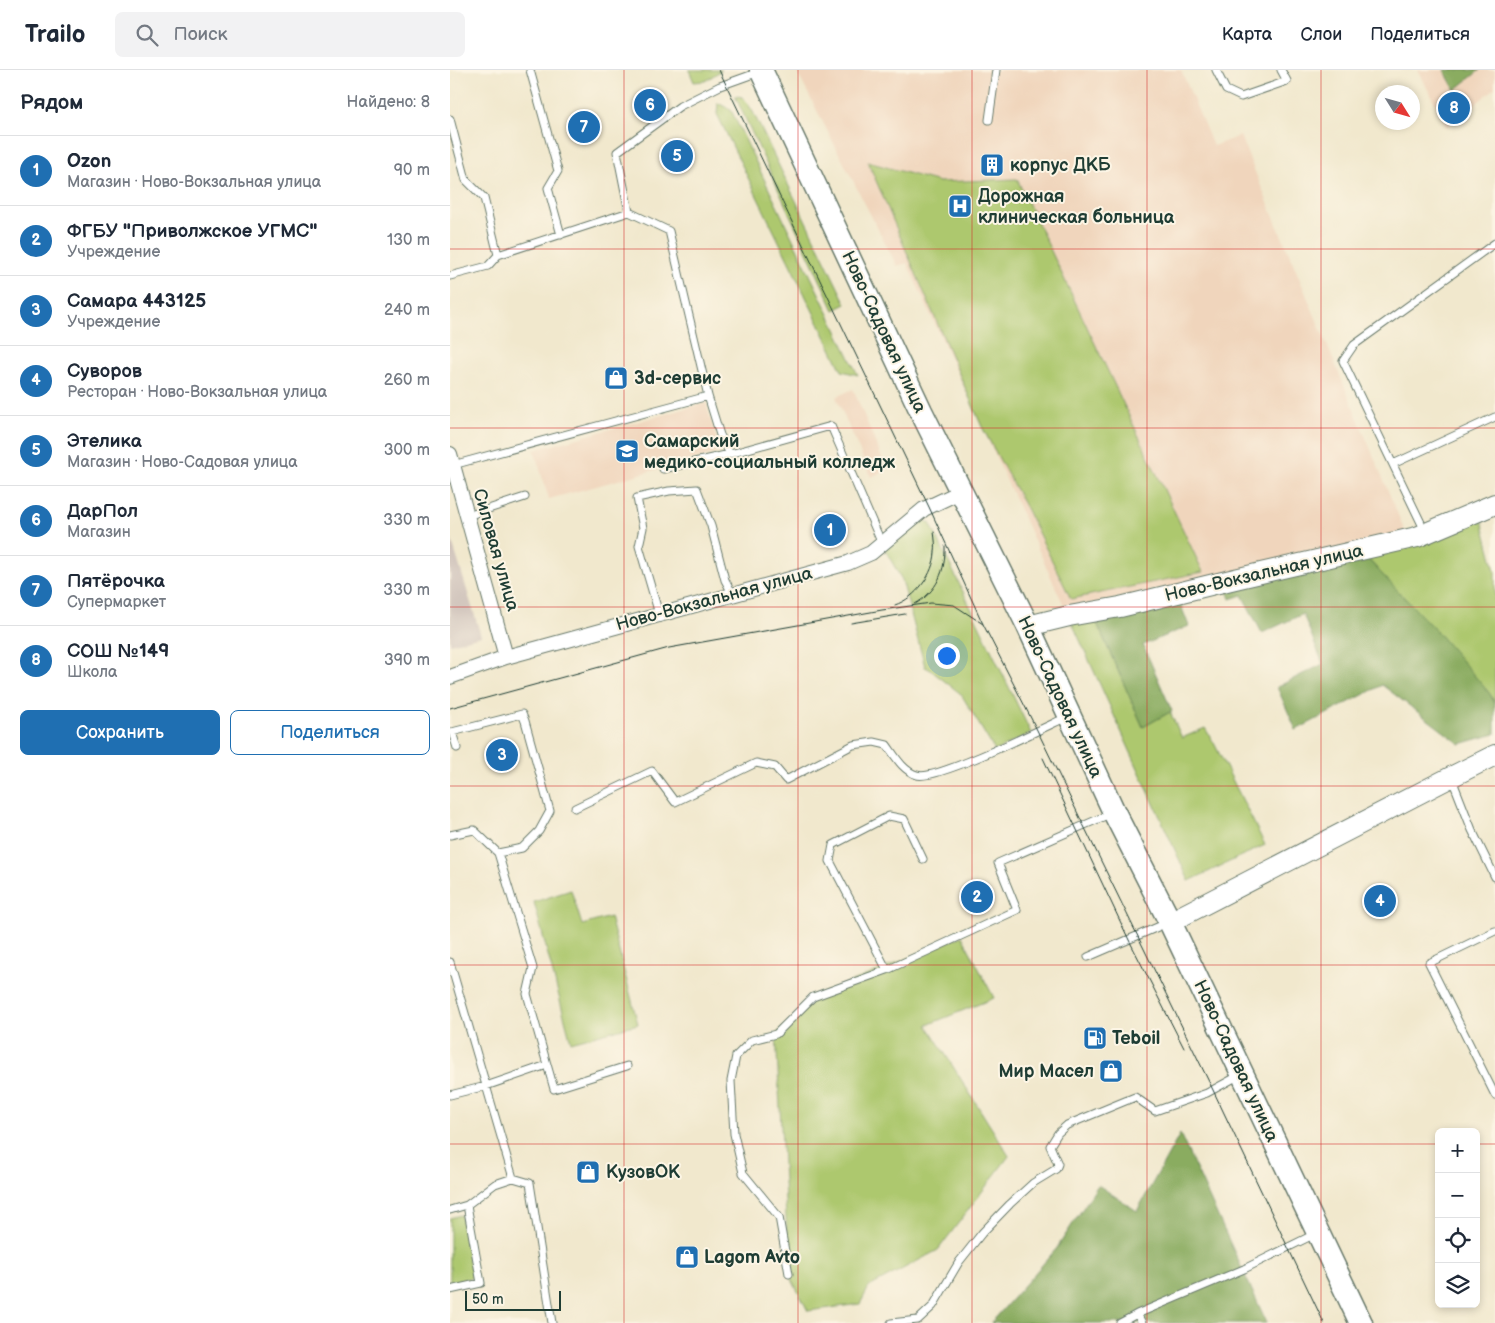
<!DOCTYPE html>
<html lang="ru">
<head>
<meta charset="utf-8">
<style>
  body { margin:0; font-family:"Balsamiq Sans",sans-serif; background:#f2f2f3; color:#1f2937 }
  .controls { position:absolute; right:15px; bottom:15px; display:grid; overflow:hidden; border-radius:8px; box-shadow:0 2px 8px #0003 }
  .controls button { width:45px; height:45px; display:grid; place-items:center; padding:0; border:0; border-bottom:1px solid #e0e1e3; background:#fff; color:#1f2937; font:25px sans-serif }
  .compass { position:absolute; left:925px; top:15px; width:45px; height:45px; border-radius:50%; background:#fff; box-shadow:0 2px 8px #0003; rotate:127deg }
  .scale { position:absolute; left:15px; bottom:12px; width:96px; box-sizing:border-box; padding-left:5px; border:2px solid #1f3d34; border-top:0; font-size:14px; line-height:18px; white-space:nowrap; color:#1f3d34; -webkit-text-stroke:4px #fcf5e5; paint-order:stroke }
  .you { position:absolute; left:496px; top:585px; width:18px; height:18px; margin:-12px; border:4px solid #fff; border-radius:50%; background:#1a73e8; box-shadow:0 0 0 8px #1a73e833 }
  .badge { display:grid; place-items:center; width:32px; height:32px; border-radius:50%; background:#1f6fb2; color:#fff; font-size:16px; font-weight:700 }
  .pin { position:absolute; translate:-50% -50%; border:2px solid #fff; box-shadow:0 1px 5px #0006 }
  .list { margin:0; padding:0; list-style:none }
  h2 { display:flex; justify-content:space-between; align-items:center; height:65px; margin:0; padding:0 20px; font-size:21px }
  h2 small { font-size:16px; font-weight:400; color:#747a83 }
  .list li { display:grid; grid-template-columns:32px 1fr auto; gap:15px; align-items:center; box-sizing:border-box; height:70px; padding:0 20px; border-top:1px solid #e0e1e3 }
  .list b { display:block; font-size:19px; white-space:nowrap }
  .list p { margin:0; font-size:16px; white-space:nowrap; color:#747a83 }
  .list em { font-size:16px; font-style:normal; color:#747a83 }
  .actions { display:flex; gap:10px; padding:15px 20px }
  .actions a { flex:1; padding:11px 0; border:1px solid #1f6fb2; border-radius:8px; text-align:center; font-size:18px; color:#1f6fb2 }
  .actions .main { background:#1f6fb2; color:#fff }
  .icon { flex:none; width:28px; height:28px; fill:none; stroke:currentColor; stroke-width:2; stroke-linecap:round; stroke-linejoin:round }
  .map { position:relative; flex:none; width:1045px; height:1253px; overflow:hidden }
  header { display:flex; align-items:center; gap:30px; box-sizing:border-box; height:70px; padding:0 25px; background:#fff; border-bottom:1px solid #e0e1e3 }
  header strong { font-size:24px }
  nav { display:flex; gap:28px; margin-inline-start:auto; font-size:18px }
  .search { width:350px; height:45px; background:#f2f2f3; display:flex; align-items:center; gap:12px; box-sizing:border-box; padding:0 18px; border-radius:8px; color:#747a83; font-size:19px }
  main { display:flex }
  aside { flex:1; background:#fff }
  .map>svg:first-child { display:block }
  .built { fill:#f0d5bc }
  .industrial { fill:#cec1b9 }
  .green { fill:#adc86e; stroke:#668251 }
  .forest { fill:#8aac61; stroke:#54744a }
  .lines { fill:none; stroke-linecap:round; stroke-linejoin:round }
  .lane-casing { stroke:#68796a; stroke-width:9 }
  .street-casing { stroke:#68796a; stroke-width:16 }
  .secondary-casing { stroke:#68796a; stroke-width:22 }
  .primary-casing { stroke:#68796a; stroke-width:25 }
  .lane { stroke:#fff; stroke-width:7 }
  .street { stroke:#fff; stroke-width:14 }
  .secondary { stroke:#fff; stroke-width:20 }
  .primary { stroke:#fff; stroke-width:22 }
  .tram { stroke:#1f3d34; stroke-width:1 }
  .grid { fill:none; stroke:#d62828; stroke-width:1; stroke-opacity:0.55 }
  .labels { text-anchor:middle; dominant-baseline:central; stroke-width:4; stroke-linejoin:round; paint-order:stroke }
  .poi-label { font-size:18px; font-weight:bold; fill:#1f3d34; stroke:#fcf5e5; text-anchor:start }
  .street-label { font-size:18px; fill:#1f3d34; stroke:#fcf5e5 }
</style>
</head>
<body>
<header>
<strong>Trailo</strong>
<div class="search"><svg class="icon" aria-label="search" viewBox="0 0 24 24"><circle cx="10" cy="10" r="6"/><path d="M15 15l6 6"/></svg>Поиск</div>
<nav><a>Карта</a><a>Слои</a><a>Поделиться</a></nav>
</header>
<main>
<aside>
<h2>Рядом<small>Найдено: 8</small></h2>
<ul class="list">
<li><span class="badge">1</span><div><b>Ozon</b><p>Магазин · Ново-Вокзальная улица</p></div><em>90 m</em></li>
<li><span class="badge">2</span><div><b>ФГБУ &quot;Приволжское УГМС&quot;</b><p>Учреждение</p></div><em>130 m</em></li>
<li><span class="badge">3</span><div><b>Самара 443125</b><p>Учреждение</p></div><em>240 m</em></li>
<li><span class="badge">4</span><div><b>Суворов</b><p>Ресторан · Ново-Вокзальная улица</p></div><em>260 m</em></li>
<li><span class="badge">5</span><div><b>Этелика</b><p>Магазин · Ново-Садовая улица</p></div><em>300 m</em></li>
<li><span class="badge">6</span><div><b>ДарПол</b><p>Магазин</p></div><em>330 m</em></li>
<li><span class="badge">7</span><div><b>Пятёрочка</b><p>Супермаркет</p></div><em>330 m</em></li>
<li><span class="badge">8</span><div><b>СОШ №149</b><p>Школа</p></div><em>390 m</em></li>
</ul>
<div class="actions"><a class="main">Сохранить</a><a>Поделиться</a></div>
</aside>
<div class="map">
<svg width="1045" height="1253" viewBox="0 0 1045 1253">
  <rect width="100%" height="100%" fill="#fcf5e5"/>
  <filter id="ink" filterUnits="userSpaceOnUse"><feTurbulence type="fractalNoise" baseFrequency=".02" numOctaves="2"/><feDisplacementMap in="SourceGraphic" scale="10" xChannelSelector="R" yChannelSelector="G"/><feConvolveMatrix kernelMatrix="1 2 1 2 8 2 1 2 1" color-interpolation-filters="sRGB"/></filter>
  <filter id="wash" filterUnits="userSpaceOnUse"><feTurbulence type="fractalNoise" baseFrequency=".0096" numOctaves="4" result="noise"/><feDisplacementMap in="SourceGraphic" scale="20" xChannelSelector="R" yChannelSelector="G"/><feGaussianBlur stdDeviation="1.12" result="paint"/><feColorMatrix in="noise" values="0 0 0 0 0 0 0 0 0 0 0 0 0 0 0 0 0 1.4 0 .05"/><feComposite in="paint" operator="in"/></filter>
  <g filter="url(#wash)">
    <rect width="100%" height="100%" fill="#f1e8cd"/>
    <path class="built" d="M346,0H731L763,76L790,66L956,464L616,540L457,193L447,196Z
      M968,0H1045V18L997,57Z
      M403,319L437,400L421,407L386,327Z
      M256,333L270,382L99,429L84,380Z"/>
    <path class="industrial" d="M0,465L31,566L0,574Z"/>
    <path class="green" d="M239,0H272L255,11L244,12Z
      M285,26L293,27L302,40L396,234L384,240Z
      M268,33L281,40L408,305L392,301L267,44Z
      M418,92L489,112L567,109L753,502L621,529L577,440L532,357Z
      M466,446L480,453L581,663L545,681L511,624L479,599L475,597L452,510L432,474Z
      M1031,446L1045,501V634L1040,624L911,481Z
      M642,542L693,657L720,642L732,668L755,658L764,673L815,775L739,811L619,546Z
      M121,820L132,855L160,847L188,954L121,972L84,832Z
      M512,866L544,928L477,955L559,1086L488,1180L419,1217L410,1234L358,1241L339,1204L326,964L369,925Z
      M11,1145L22,1208L0,1213V1148Z"/>
    <path class="forest" d="M994,0H1030L1005,20Z
      M910,481L988,563L1040,624L1045,634V664L1010,674L932,615L846,660L827,617L873,594L853,544L812,563L792,525L780,529L774,511Z
      M726,523L739,556L693,575L722,641L693,657L642,542Z
      M730,1064L817,1253H541L607,1178L648,1115L687,1141Z"/>
  </g>
  <g filter="url(#ink)">
    <g class="lines">
      <g class="lane-casing">
        <path id="lane" d="M80,0L108,101L98,118L111,165
          M766,0L776,20L791,27L837,11L831,0
          M309,2L270,16L230,36L167,82L179,142L219,161L258,326L270,365L280,384L381,356L432,474
          M0,49L16,110L34,128L48,185L38,196L0,206
          M539,50L546,0
          M48,185L179,142
          M943,394L1045,347
          M3,395L258,326
          M213,399L280,384
          M17,446L75,427
          M975,461L893,291L904,275L1045,173
          M209,544L189,476L193,458L187,428L219,421L247,419L261,456L275,510L282,523
          M7,678L2,662L72,644L75,651L100,741L89,761L72,778L48,783
          M1002,709L1022,760L1045,807
          M125,738L202,701L225,732L306,693L325,697L336,710L403,675L424,672L437,675C445,686 453,701 467,705C484,712 595,657 617,647
          M0,765L24,760L48,783L83,898L77,924L104,1019L177,996
          M1045,861L979,893L1045,1025
          M638,887L717,853
          M0,892L63,1108L80,1113L102,1253
          M437,900L380,791L383,775L439,746L454,749L473,789
          M0,1025L36,1016L97,995
          M0,1140L17,1135L45,1114L63,1108
          M339,1204L329,1147L293,1103L284,1064L281,1011L286,986L302,970L326,964L363,927L437,900L567,840L548,793L662,743
          M0,1220L31,1213L17,1135
          M441,1253L468,1250L483,1236L509,1192L532,1163L560,1134L583,1113L606,1099L608,1094L600,1076L608,1063L617,1055L685,1027L705,1041L757,1023L790,1005
          M670,1253L687,1244
          M692,1253L687,1244L794,1199L865,1164"/>
      </g>
      <g class="street-casing">
        <path id="street" d="M0,384L56,587
          M0,607L56,587L398,493L421,483L474,439L512,421"/>
      </g>
      <g class="secondary-casing">
        <path id="secondary" d="M578,556L619,546L670,537L785,509L967,467L1045,434
          M720,852L1001,707L1045,685"/>
      </g>
      <g class="primary-casing">
        <path id="primary" d="M311,0L471,341L578,556L664,742L720,852L911,1253"/>
      </g>
      <use href="#lane" class="lane"/>
      <use href="#street" class="street"/>
      <use href="#secondary" class="secondary"/>
      <use href="#primary" class="primary"/>
      <path class="tram" d="M269,0L479,437L533,554L587,660L763,1020L874,1253
        M465,534C487,522 496,500 495,476
        M445,535C466,528 484,504 485,482C486,476 485,469 484,462
        M401,553L455,544
        M0,638L219,578L432,540L481,533L504,535L533,554
        M593,688L679,870L734,978"/>
    </g>
  </g>
  <path class="grid" d="M174,0V1253M348,0V1253M522,0V1253M697,0V1253M871,0V1253M0,179H1045M0,358H1045M0,537H1045M0,716H1045M0,895H1045M0,1074H989M1026,1074H1045"/>
  <defs>
    <g id="building-square" transform="scale(1.25)"><rect x="-9" y="-9" width="18" height="18" rx="4" fill="#1f6fb2" stroke="#fcf5e5"/><path d="M-4-6H4V6H1V3H-1V6H-4ZM-2.5-4.3h1.7v1.8h-1.7ZM.8-4.3h1.7v1.8H.8ZM-2.5-1h1.7V.8h-1.7ZM.8-1h1.7V.8H.8Z" fill="#fff"/></g>
    <g id="hospital-square" transform="scale(1.25)"><rect x="-9" y="-9" width="18" height="18" rx="4" fill="#1f6fb2" stroke="#fcf5e5"/><path d="M-5-5h3v3.5h4V-5h3V5h-3V1.5h-4V5h-3Z" fill="#fff"/></g>
    <g id="shop-square" transform="scale(1.25)"><rect x="-9" y="-9" width="18" height="18" rx="4" fill="#1f6fb2" stroke="#fcf5e5"/><path d="M-5-2.5h2.3a2.7 3.5 0 0 1 5.4 0H5L5.5 6h-11ZM-1.5-2.5h3a1.5 2.3 0 0 0-3 0Z" fill="#fff"/></g>
    <g id="university-square" transform="scale(1.25)"><rect x="-9" y="-9" width="18" height="18" rx="4" fill="#1f6fb2" stroke="#fcf5e5"/><path d="M0-5L7-2L0 1L-7-2ZM-4 1L0 2.5L4 1V4Q0 6-4 4Z" fill="#fff"/></g>
    <g id="fuel-square" transform="scale(1.25)"><rect x="-9" y="-9" width="18" height="18" rx="4" fill="#1f6fb2" stroke="#fcf5e5"/><path d="M-5.5-6h7V0h2V4h1.3V-2.5L3-4.5l.8-.8L6-3V5H2.5V1h-1V6h-7ZM-4.2-4.7v3.2H.2V-4.7Z" fill="#fff"/></g>
  </defs>
  <g fill-rule="evenodd">
    <use href="#building-square" x="542" y="95"/>
    <use href="#hospital-square" x="510" y="136"/>
    <use href="#shop-square" x="166" y="308"/>
    <use href="#university-square" x="177" y="381"/>
    <use href="#fuel-square" x="645" y="968"/>
    <use href="#shop-square" x="661" y="1001"/>
    <use href="#shop-square" x="138" y="1102"/>
    <use href="#shop-square" x="237" y="1187"/>
  </g>
  <g class="labels">
    <g class="poi-label">
      <text x="560" y="95">корпус ДКБ</text>
      <text x="528" y="126">Дорожная<tspan x="528" dy="21">клиническая больница</tspan></text>
      <text x="184" y="308">3d-сервис</text>
      <text x="194" y="371">Самарский<tspan x="194" dy="21">медико-социальный колледж</tspan></text>
      <text x="662" y="968">Teboil</text>
      <text x="644" y="1001" text-anchor="end">Мир Масел</text>
      <text x="156" y="1102">КузовОК</text>
      <text x="254" y="1187">Lagom Avto</text>
    </g>
    <g class="street-label">
      <text transform="translate(434 262) rotate(65)">Ново-Садовая улица</text>
      <text transform="translate(46 480) rotate(74)">Силовая улица</text>
      <text transform="translate(814 503) rotate(-13)">Ново-Вокзальная улица</text>
      <text transform="translate(264 529) rotate(-15)">Ново-Вокзальная улица</text>
      <text transform="translate(610 627) rotate(65)">Ново-Садовая улица</text>
      <text transform="translate(786 991) rotate(65)">Ново-Садовая улица</text>
    </g>
  </g>
</svg>
<div class="controls">
<button>+</button>
<button>−</button>
<button><svg class="icon" aria-label="locate" viewBox="0 0 24 24"><circle cx="12" cy="12" r="6"/><path d="M12 2v4M12 18v4M2 12h4M18 12h4"/></svg></button>
<button><svg class="icon" aria-label="layers" viewBox="0 0 24 24"><path d="M12 4l9 5-9 5-9-5zM3 14l9 5 9-5"/></svg></button>
</div>
<svg class="compass" viewBox="-18 -18 36 36"><path d="M0-13l5 13h-10z" fill="#e53935"/><path d="M0 13l5-13h-10z" fill="#747a83"/></svg>
<div class="scale">50 m</div>
<div class="you"></div>
<div class="pin badge" style="left:380px;top:460px">1</div>
<div class="pin badge" style="left:527px;top:827px">2</div>
<div class="pin badge" style="left:52px;top:685px">3</div>
<div class="pin badge" style="left:930px;top:831px">4</div>
<div class="pin badge" style="left:227px;top:86px">5</div>
<div class="pin badge" style="left:200px;top:35px">6</div>
<div class="pin badge" style="left:134px;top:57px">7</div>
<div class="pin badge" style="left:1004px;top:38px">8</div>
</div>
</main>
</body>
</html>
